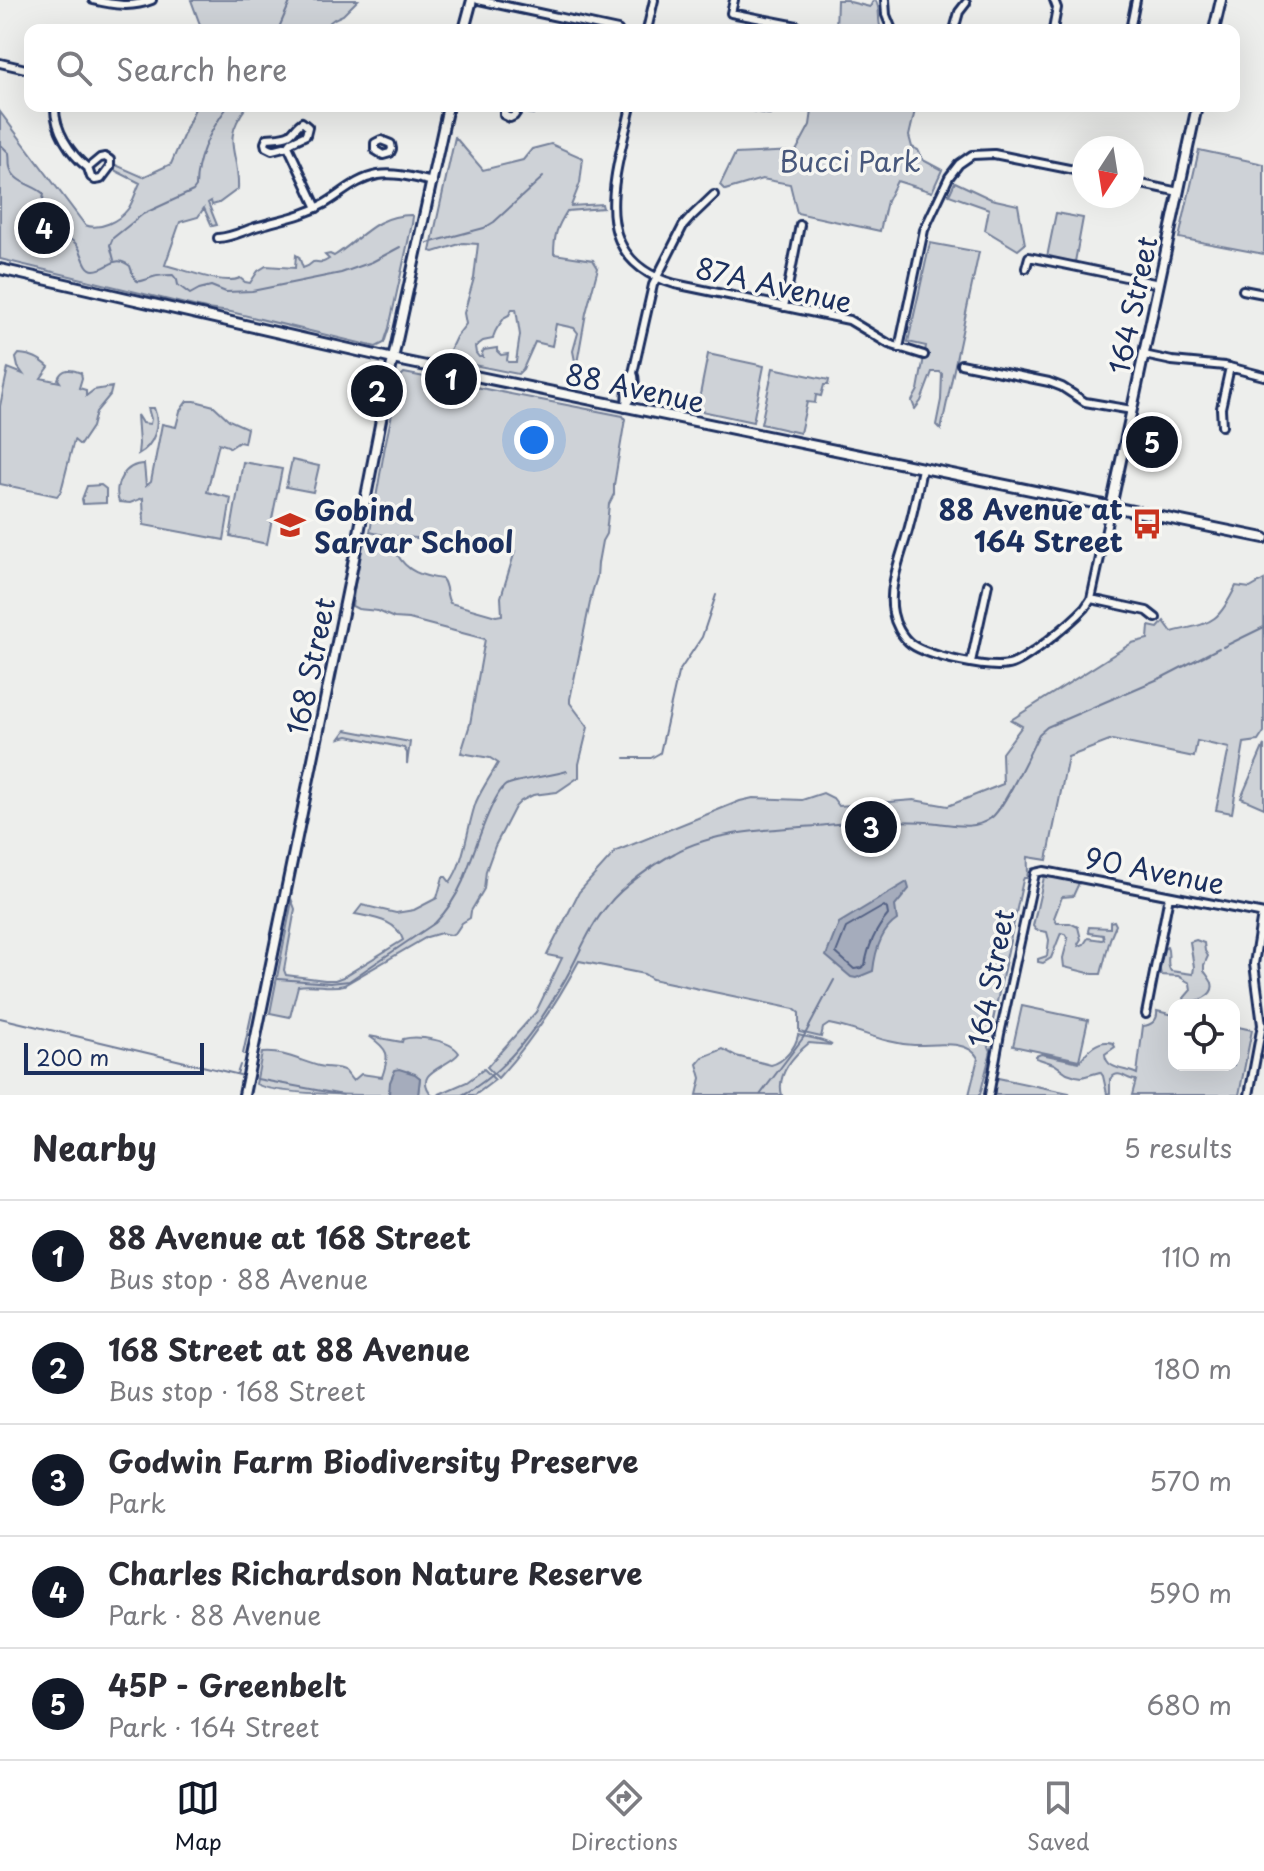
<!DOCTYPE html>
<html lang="en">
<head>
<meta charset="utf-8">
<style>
  body { margin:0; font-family:"Playpen Sans",sans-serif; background:#f7f7f7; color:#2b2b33 }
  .controls { position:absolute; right:24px; bottom:24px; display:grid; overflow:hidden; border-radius:16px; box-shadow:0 8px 32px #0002 }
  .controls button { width:72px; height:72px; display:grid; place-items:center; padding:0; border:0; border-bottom:2px solid #e1e1e2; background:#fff; color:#2b2b33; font:40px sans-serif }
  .compass { position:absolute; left:1072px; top:136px; width:72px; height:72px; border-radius:50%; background:#fff; box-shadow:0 8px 32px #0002; rotate:192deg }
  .scale { position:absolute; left:24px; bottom:20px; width:180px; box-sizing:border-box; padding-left:8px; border:4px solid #1b2f5e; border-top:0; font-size:22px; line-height:28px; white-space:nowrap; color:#1b2f5e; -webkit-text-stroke:6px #f6f6f2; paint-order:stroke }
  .you { position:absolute; left:534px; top:440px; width:28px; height:28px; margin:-20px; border:6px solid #fff; border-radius:50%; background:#1a73e8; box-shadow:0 0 0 12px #1a73e833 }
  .badge { display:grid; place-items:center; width:52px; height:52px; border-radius:50%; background:#111827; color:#fff; font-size:26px; font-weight:700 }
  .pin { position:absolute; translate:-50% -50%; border:4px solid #fff; box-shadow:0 2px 8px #0006 }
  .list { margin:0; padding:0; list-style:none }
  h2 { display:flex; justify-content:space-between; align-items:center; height:104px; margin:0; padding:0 32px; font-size:34px }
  h2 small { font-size:26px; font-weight:400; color:#7c7c81 }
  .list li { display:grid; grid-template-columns:52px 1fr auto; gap:24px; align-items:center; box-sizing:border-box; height:112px; padding:0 32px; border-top:2px solid #e1e1e2 }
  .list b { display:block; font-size:30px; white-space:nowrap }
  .list p { margin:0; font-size:26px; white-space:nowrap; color:#7c7c81 }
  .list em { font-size:26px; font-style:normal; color:#7c7c81 }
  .icon { flex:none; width:44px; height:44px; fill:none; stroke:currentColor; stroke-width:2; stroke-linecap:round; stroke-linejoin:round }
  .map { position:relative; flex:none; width:1264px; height:1095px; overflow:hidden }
  .search { position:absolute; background:#fff; box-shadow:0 8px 32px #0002; left:24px; right:24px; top:24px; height:88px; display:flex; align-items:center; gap:20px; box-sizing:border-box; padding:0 28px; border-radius:16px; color:#7c7c81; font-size:30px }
  .sheet { height:664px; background:#fff }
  nav { display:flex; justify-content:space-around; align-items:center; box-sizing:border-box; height:112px; border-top:2px solid #e1e1e2; background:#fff; font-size:22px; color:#7c7c81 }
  nav a { display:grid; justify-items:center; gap:4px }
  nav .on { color:#111827 }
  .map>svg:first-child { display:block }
  .green { fill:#ced2d7; stroke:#74809a; stroke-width:2; fill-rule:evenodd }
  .water { fill:#a5acbc; stroke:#6e7a96; stroke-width:2 }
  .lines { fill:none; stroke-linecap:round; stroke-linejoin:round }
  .shore { stroke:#526184; stroke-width:2 }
  .stream { stroke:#6e7a96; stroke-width:2 }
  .street-casing { stroke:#1b2f5e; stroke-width:12 }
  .secondary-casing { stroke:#1b2f5e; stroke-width:14 }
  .street { stroke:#f6f6f2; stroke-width:6 }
  .secondary { stroke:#f6f6f2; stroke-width:8 }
  .labels { text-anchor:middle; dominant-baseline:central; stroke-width:7; stroke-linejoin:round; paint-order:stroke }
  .park-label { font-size:28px; fill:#48587c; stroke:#f6f6f2 }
  .street-label { font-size:28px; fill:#1b2f5e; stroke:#f6f6f2 }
  .poi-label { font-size:28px; font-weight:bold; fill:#1b2f5e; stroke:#f6f6f2; text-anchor:end }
</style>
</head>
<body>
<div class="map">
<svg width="1264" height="1095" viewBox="0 0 1264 1095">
  <rect width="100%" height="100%" fill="#edeeec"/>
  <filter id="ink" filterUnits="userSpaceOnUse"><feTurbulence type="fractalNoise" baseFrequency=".0125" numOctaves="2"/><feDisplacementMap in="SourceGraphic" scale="16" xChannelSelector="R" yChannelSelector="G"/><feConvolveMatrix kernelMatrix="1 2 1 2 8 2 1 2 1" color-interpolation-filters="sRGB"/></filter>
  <g filter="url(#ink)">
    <path class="green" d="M191,0H358L343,15L334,19L320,30H202Z
      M837,0H848L850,2L870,7L873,1H876C881,10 877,20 881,29L884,30H836Z
      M196,106H247C219,143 240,151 238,189L219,203L212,205L211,201L208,203L217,225L212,226L204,208L198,217L180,222L165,265C184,269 223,286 240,278L245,282L250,283L258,271L266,266L295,268L296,255L299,257L303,268L308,266L313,262C321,261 320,265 329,259L325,255L330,254L334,256C360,240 375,215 411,215L413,216L412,224L389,328L384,343L376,347L231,312L206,309L0,259V112L85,225C99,231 119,221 128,209C133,202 136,191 140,183L114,170L116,165L143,177L171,164Z
      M781,106H916L909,136L912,147L918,150L923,160L942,170L932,192L897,181L887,201L880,231L797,213L790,184L762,179L725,190L720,185L735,154L796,151L810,125L812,111L781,112Z
      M455,137L483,170L523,160L532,149L551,144L583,158L580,183L571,206L602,204L603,208L567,211C557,227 554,235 554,254L593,260L598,268L586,313L574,380L571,383L569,381L575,361L573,351L578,333L574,328L556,324L552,346L535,342L523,369L518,374L439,358L440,354H448L456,337L466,324L464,313L474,278L478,244L463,243L434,252L430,251ZM512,309H516L520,335L516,362H508L507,360L508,354L501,355L497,351V348L484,350L482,353L483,357H479L476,353L475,347L483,341L493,339C494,329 500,325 505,317L509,315Z
      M1199,150L1264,164V254L1179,238Z
      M955,182L991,199L1018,205L1025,244L1018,250L985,230L989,209L949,195Z
      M1056,213L1083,218L1075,262L1047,257Z
      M930,243L979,252L941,430L936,425L941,400L942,374L940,372H932L921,401L915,409L912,401L918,390L926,346L908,342Z
      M19,354C32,355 39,358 49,367L41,378L60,382L58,379C62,367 72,369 81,373L82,378L79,388L86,390V396L94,390L112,387L110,395L96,412L92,427L80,445L74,440L61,491L57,496L0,484V406L8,368L23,374L18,367L16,358Z
      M708,354L764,366L753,422L697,410Z
      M773,368L829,380L828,385H824L821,396L816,395L815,403L807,402L800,433L761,424Z
      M404,373L623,416L625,419L614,485V494L609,504L606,534L602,541L598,563L597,577L592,593L570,699V703L588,727L579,764V777L557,792L533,795L521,801L515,807L495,846L486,871L484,889L471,911L470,918L462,923L456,932L451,935L441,933L427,937L344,985C329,989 314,983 298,986L290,1017L270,1013L292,901L295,909L284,970L286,975L325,980H335L343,977L403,940C397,920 374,918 355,914L362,905L396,913L414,910L437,898L443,877H446L450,882C465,862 467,827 476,802C482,788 491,776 498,763L490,758L461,753L470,724L485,639L409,619L394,618L378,611L358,609L352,606L355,584L363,544C377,540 391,543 405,544L403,550H398L397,554C407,572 422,576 442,579C448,586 445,595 450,603L496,616L502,615L501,597L515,551L478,546C469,547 462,543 453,541C425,536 397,540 370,532L385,446L400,377Z
      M187,401H195L214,406L229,420L247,428L244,443L239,442L230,448L228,446L219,443L207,492L231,498L224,540L144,525L143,498L130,503L119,502C113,485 124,464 144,464L146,486L151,482L162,424L176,427L180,411Z
      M148,408H154C161,425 154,446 138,454L139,444L137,415L142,423L150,424L151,419Z
      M1137,431L1169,437L1165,456L1133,449Z
      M292,460L319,466L313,492L286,487Z
      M243,462L282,469L267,544L230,536Z
      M101,485L106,489V503L83,504L82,499L87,486Z
      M1264,580V732L1258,741L1244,743L1232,813L1216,810L1229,748L1197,741L1194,757L1112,740L1068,757L1047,860L1028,857C1027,865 1029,870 1027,878H1024L1023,880L988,1044L991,1051L980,1095H969L978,1058C967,1038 934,1046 914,1045C880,1043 859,1029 829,1024L823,1028L821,1037L799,1032V1013L794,1009L652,979L644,974L579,961C556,1004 531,1042 498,1078L487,1067L536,1012L562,958L547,955L579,892L616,851L740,801L753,798L802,800L823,793L833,798L839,806L914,800L948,806L1003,784L1002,753L1022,726L1011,720L1132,643L1148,639L1149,626L1158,628L1164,621L1172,632C1212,622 1217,625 1236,586L1250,588Z
      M346,730L410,742L407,764V753L404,748L348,736L340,738Z
      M1264,745V808L1241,798Z
      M1044,877L1057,878L1079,883L1073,896L1062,897L1054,918L1057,923H1070L1078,927L1081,939L1078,944L1079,946L1084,944L1088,938L1102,940L1104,939L1103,935L1089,933L1088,931L1089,927L1110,928V922L1114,921L1116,925L1110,939L1101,974H1093L1064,967L1063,958L1068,939L1065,934L1061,933L1051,958L1043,963L1038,962V959L1047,956L1049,940L1047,932L1036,930L1033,926Z
      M1196,940L1204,943L1205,951L1208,956L1204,965V971C1205,972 1212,982 1212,983C1216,996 1196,1002 1186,1003L1184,998L1191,990L1190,983L1178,976L1161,975L1159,966L1164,949L1167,947C1171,955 1165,964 1171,971L1193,974L1194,967L1190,942Z
      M1022,1006L1088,1020L1079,1060L1013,1046Z
      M1157,1011L1174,1015V1065H1234V1026L1252,1030L1239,1095H1132L1136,1080C1125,1080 1120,1068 1110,1079V1093L1107,1094L1103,1076L1100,1072L1082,1077L1076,1076L1067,1073L1054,1064L1036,1058V1056L1041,1054L1079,1062C1087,1051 1098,1038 1113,1043L1115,1047L1105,1054C1106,1070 1125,1068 1137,1074L1143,1026C1152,1025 1158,1020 1157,1011Z
      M798,1035C810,1038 822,1039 832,1045L809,1043C793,1056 776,1074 782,1095H697L701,1078L697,1064L703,1057L723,1049L736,1056L771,1065C784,1062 796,1047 798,1035Z
      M369,1036L402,1042L403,1039C418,1035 451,1040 459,1053C450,1067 411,1071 432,1095H418L420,1078L408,1071L389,1090V1095C361,1095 275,1095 256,1084L262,1053C283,1051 300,1061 319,1066C327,1068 338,1066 345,1071C348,1074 350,1078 353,1081L361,1074L382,1077C390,1054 389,1050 369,1036Z
      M484,1069L495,1080L475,1095H437L467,1082Z
      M998,1078L1069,1093L1068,1095H995V1085Z"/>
    <path class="water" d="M907,882L909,889L895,906L897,920C881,930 875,953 873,971L856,978L851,977L826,956L839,923Z
      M399,1069L415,1074L420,1078L418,1095H389L390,1082L395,1070Z"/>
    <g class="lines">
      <path class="shore" d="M884,906L887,909L888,915C876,929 868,947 865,965L861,968L854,969L836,953L846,928Z"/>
      <path class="stream" d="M278,30L291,0
        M0,144L9,153C10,158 9,163 10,167C14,184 34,184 44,194C43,201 39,212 41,219C47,235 68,233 77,245C83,252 84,270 94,270C110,269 113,254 130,266C136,284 135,284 153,277C159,275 167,275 173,275L177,280L178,285L190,294L199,289L211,286L226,292L252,291L341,273L372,262L400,247
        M428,243L484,228L494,222L543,177
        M114,260L110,245L113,238L143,214L193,191L196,187C196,158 211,129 228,106
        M1223,647L1264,627
        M625,758H651L660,753L678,673L702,637L716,595
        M278,979L330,983L349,981L435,923C447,911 456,897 463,881C471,862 491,795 506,785C516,780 554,775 567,771
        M0,1018L240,1075
        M243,1054L252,1012
        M237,1074L240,1065
        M257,1079L343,1095
        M462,1095C508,1071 541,1022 566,978C580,953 589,927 608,905C622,887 654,864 675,853C714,831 773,829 817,826C837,824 858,821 878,821C894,821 910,821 926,822C947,823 973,832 991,818C1004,809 1030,752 1039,734L1047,727L1163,677L1219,648
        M760,1095L803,1038L834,980"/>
      <g class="street-casing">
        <path id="street" d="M93,0C114,5 132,8 152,0
          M478,0L618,30
          M734,0L731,13L797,26
          M885,0L886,15L892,30
          M647,30L654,0
          M954,30L959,12L966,3
          M1053,30L1057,8L1054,0
          M1130,30L1136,0
          M0,63L30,70
          M55,106C54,129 70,154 88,168
          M504,106V115L510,118L514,116L520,107
          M631,106C617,172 583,258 675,284L849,320L889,344L924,355
          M753,106L769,109
          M520,107L535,109L548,106
          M302,122L308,127L306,135L291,142L288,146L272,150L266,147L265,143L267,138C275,137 282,138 290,134C295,130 296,126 302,122Z
          M381,140L391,144L392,149L390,153L383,155L375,150V143Z
          M288,146L317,208
          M105,157L110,160V167L101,179L95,180L91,177L88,168L100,158Z
          M1132,182L1179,192
          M218,238C233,237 245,230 259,226C282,219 303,216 324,204C342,194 355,179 378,175C396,172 415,178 433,182
          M1026,268L1029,257L1159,284
          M1243,290L1264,294
          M784,307L800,225
          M899,348L924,230L949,177L959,164L972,155L994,154L1084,172
          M1144,355L1172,361L1225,366L1264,376
          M961,364L1049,382L1062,387L1085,402L1132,410
          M627,403C633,396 637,382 633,373
          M626,408C627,396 625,383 633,373L653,285L683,226L692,216L714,195
          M1222,426L1221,408L1230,367
          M922,469C918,487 915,505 910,523C904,549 887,585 893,613C895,624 902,637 911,644C928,656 992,671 1012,664C1029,658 1072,622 1085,608L1091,599L1111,507
          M1091,599L1147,611L1156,618
          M971,662L988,584
          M1146,1014L1169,896
          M989,1095L1000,1034L1035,873L1044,871L1264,914
          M1249,1095L1262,1025L1254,964L1262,914"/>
      </g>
      <g class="secondary-casing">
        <path id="secondary" d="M464,30L472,0
          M1214,30L1221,0
          M0,269L402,361L1264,538
          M1111,507L1197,106
          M244,1095L351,574L391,368L448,106"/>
      </g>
      <use href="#street" class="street"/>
      <use href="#secondary" class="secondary"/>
    </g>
  </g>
  <defs>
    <g id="bus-bare" transform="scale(2.4)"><path d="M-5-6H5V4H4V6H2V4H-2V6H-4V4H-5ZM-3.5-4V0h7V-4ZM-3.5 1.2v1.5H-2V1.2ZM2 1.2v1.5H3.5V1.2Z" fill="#c8321e" stroke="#f6f6f2" stroke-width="2.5" paint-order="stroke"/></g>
    <g id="school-bare" transform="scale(2.4)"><path d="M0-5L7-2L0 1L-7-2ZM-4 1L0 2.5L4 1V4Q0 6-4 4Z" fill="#c8321e" stroke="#f6f6f2" stroke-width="2.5" paint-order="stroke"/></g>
  </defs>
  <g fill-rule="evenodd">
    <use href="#bus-bare" x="1147" y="524"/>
    <use href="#school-bare" x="290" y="525"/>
  </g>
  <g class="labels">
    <g class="park-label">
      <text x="850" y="160">Bucci Park</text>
    </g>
    <g class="street-label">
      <text transform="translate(774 284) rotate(13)">87A Avenue</text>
      <text transform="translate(1132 305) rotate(-78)">164 Street</text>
      <text transform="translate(635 387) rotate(12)">88 Avenue</text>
      <text transform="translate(310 666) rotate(-78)">168 Street</text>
      <text transform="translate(1155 870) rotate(11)">90 Avenue</text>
      <text transform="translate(990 978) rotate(-79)">164 Street</text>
    </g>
    <g class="poi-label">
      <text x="1123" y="508">88 Avenue at<tspan x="1123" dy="32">164 Street</tspan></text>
      <text x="314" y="509" text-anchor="start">Gobind<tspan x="314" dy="32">Sarvar School</tspan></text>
    </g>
  </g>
</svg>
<div class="controls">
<button><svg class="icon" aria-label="locate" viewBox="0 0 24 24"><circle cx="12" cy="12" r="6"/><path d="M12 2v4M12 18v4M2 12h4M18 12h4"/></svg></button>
</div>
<svg class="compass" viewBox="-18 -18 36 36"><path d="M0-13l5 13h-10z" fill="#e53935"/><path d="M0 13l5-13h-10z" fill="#7c7c81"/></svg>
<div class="scale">200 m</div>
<div class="you"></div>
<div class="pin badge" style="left:451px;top:379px">1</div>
<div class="pin badge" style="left:377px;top:391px">2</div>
<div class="pin badge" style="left:871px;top:827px">3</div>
<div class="pin badge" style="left:44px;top:228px">4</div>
<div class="pin badge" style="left:1152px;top:442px">5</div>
<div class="search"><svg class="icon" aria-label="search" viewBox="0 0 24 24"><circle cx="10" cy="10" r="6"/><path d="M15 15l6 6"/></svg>Search here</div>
</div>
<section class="sheet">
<h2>Nearby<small>5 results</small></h2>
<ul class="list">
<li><span class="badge">1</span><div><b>88 Avenue at 168 Street</b><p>Bus stop · 88 Avenue</p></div><em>110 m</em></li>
<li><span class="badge">2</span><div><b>168 Street at 88 Avenue</b><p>Bus stop · 168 Street</p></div><em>180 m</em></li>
<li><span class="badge">3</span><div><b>Godwin Farm Biodiversity Preserve</b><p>Park</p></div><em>570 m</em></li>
<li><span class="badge">4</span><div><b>Charles Richardson Nature Reserve</b><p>Park · 88 Avenue</p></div><em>590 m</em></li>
<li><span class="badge">5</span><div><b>45P - Greenbelt</b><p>Park · 164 Street</p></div><em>680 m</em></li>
</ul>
</section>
<nav>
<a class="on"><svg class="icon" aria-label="map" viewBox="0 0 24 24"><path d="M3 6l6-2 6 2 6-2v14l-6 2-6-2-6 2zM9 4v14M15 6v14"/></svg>Map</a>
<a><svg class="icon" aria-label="directions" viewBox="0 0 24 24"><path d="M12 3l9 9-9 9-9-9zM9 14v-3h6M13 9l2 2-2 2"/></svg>Directions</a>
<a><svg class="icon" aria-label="saved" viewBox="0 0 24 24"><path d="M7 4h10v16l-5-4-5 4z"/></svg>Saved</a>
</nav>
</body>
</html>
